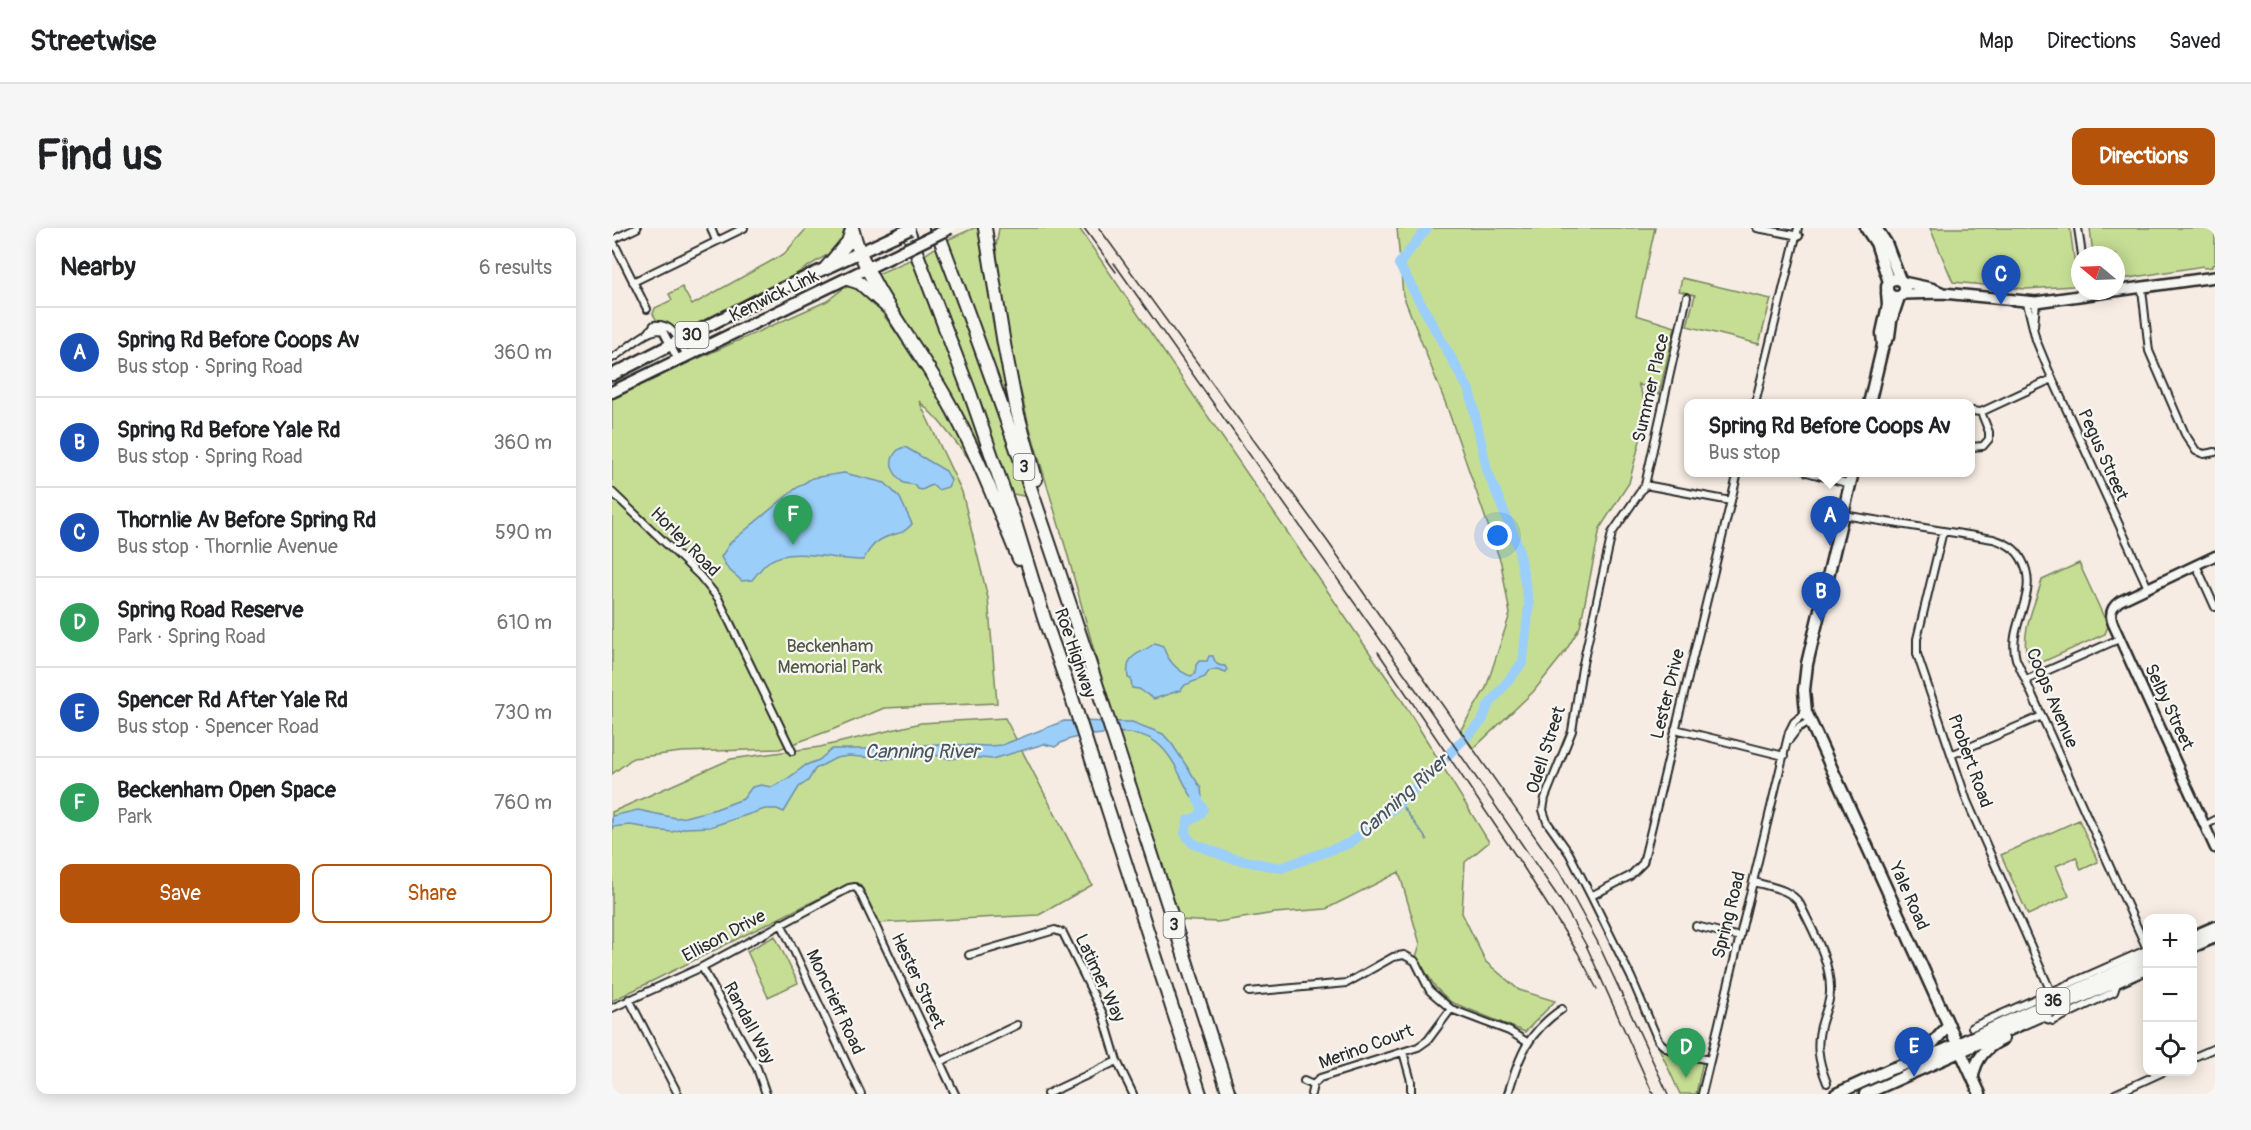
<!DOCTYPE html>
<html lang="en">
<head>
<meta charset="utf-8">
<style>
  body { margin:0; font-family:Pangolin,sans-serif; background:#f6f6f6; color:#202124 }
  .controls { position:absolute; right:18px; bottom:18px; display:grid; overflow:hidden; border-radius:12px; box-shadow:0 3px 15px #0003 }
  .controls button { width:54px; height:54px; display:grid; place-items:center; padding:0; border:0; border-bottom:2px solid #e0e0e0; background:#fff; color:#202124; font:30px sans-serif }
  .compass { position:absolute; left:1459px; top:18px; width:54px; height:54px; border-radius:50%; background:#fff; box-shadow:0 3px 15px #0003; rotate:289deg }
  .you { position:absolute; left:886px; top:308px; width:21px; height:21px; margin:-15px; border:4px solid #fff; border-radius:50%; background:#1a73e8; box-shadow:0 0 0 9px #1a73e833 }
  .badge { display:grid; place-items:center; width:39px; height:39px; border-radius:50%; background:#b45309; color:#fff; font-size:20px; font-weight:700 }
  .pin { position:absolute; translate:-50% -50px; filter:drop-shadow(0 2px 3px #0008) }
  .pin::after { content:''; position:absolute; top:32px; width:21px; height:18px; background:inherit; clip-path:polygon(0 0,100% 0,50% 100%) }
  .popup { position:absolute; left:1072px; top:171px; width:291px; height:78px; box-sizing:border-box; display:grid; place-content:center; border-radius:12px; background:#fff; filter:drop-shadow(0 2px 4px #0005); font-size:20px; white-space:nowrap; color:#757577 }
  .popup b { font-size:22px; color:#202124 }
  .popup::after { content:''; position:absolute; left:50%; top:100%; margin-left:-12px; border:12px solid transparent; border-top-color:#fff }
  .list { margin:0; padding:0; list-style:none }
  h2 { display:flex; justify-content:space-between; align-items:center; height:78px; margin:0; padding:0 24px; font-size:26px }
  h2 small { font-size:20px; font-weight:400; color:#757577 }
  .list li { display:grid; grid-template-columns:39px 1fr auto; gap:18px; align-items:center; box-sizing:border-box; height:90px; padding:0 24px; border-top:2px solid #e0e0e0 }
  .list b { display:block; font-size:22px; white-space:nowrap }
  .list p { margin:0; font-size:20px; white-space:nowrap; color:#757577 }
  .list em { font-size:20px; font-style:normal; color:#757577 }
  .actions { display:flex; gap:12px; padding:18px 24px }
  .actions a { flex:1; padding:14px 0; border:2px solid #b45309; border-radius:12px; text-align:center; font-size:21px; color:#b45309 }
  .actions .main { background:#b45309; color:#fff }
  .icon { flex:none; width:33px; height:33px; fill:none; stroke:currentColor; stroke-width:2; stroke-linecap:round; stroke-linejoin:round }
  .map { position:relative; flex:none; width:1603px; height:866px; overflow:hidden; border-radius:12px }
  header { display:flex; align-items:center; gap:36px; box-sizing:border-box; height:84px; padding:0 30px; background:#fff; border-bottom:2px solid #e0e0e0 }
  header strong { font-size:28px }
  nav { display:flex; gap:33px; margin-inline-start:auto; font-size:21px }
  .intro { display:flex; align-items:center; justify-content:space-between; box-sizing:border-box; height:144px; padding:0 36px }
  h1 { margin:0; font-size:42px }
  .button { padding:15px 27px; border-radius:12px; background:#b45309; color:#fff; font-size:21px; font-weight:700 }
  main { display:flex; gap:36px; padding:0 36px }
  aside { flex:1; background:#fff; border-radius:12px; box-shadow:0 3px 15px #0003 }
  .map>svg:first-child { display:block }
  .green { fill:#c6de94; stroke:#788460; stroke-width:1.5 }
  .water { fill:#9bcff9; stroke:#6e8da7; stroke-width:1.5 }
  .lines { fill:none; stroke-linecap:round; stroke-linejoin:round }
  .stream { stroke:#6e8da7; stroke-width:1.5 }
  .river { stroke:#9bcff9; stroke-width:10 }
  .minor-casing { stroke:#2b2b2b; stroke-width:10 }
  .tertiary-casing { stroke:#2b2b2b; stroke-width:13 }
  .secondary-casing { stroke:#2b2b2b; stroke-width:14 }
  .primary-casing { stroke:#2b2b2b; stroke-width:15 }
  .trunk-casing { stroke:#2b2b2b; stroke-width:15 }
  .motorway-casing { stroke:#2b2b2b; stroke-width:16 }
  .minor { stroke:#f6f6f2; stroke-width:6 }
  .tertiary { stroke:#f6f6f2; stroke-width:8 }
  .secondary { stroke:#f6f6f2; stroke-width:9 }
  .primary { stroke:#f6f6f2; stroke-width:10 }
  .trunk { stroke:#f6f6f2; stroke-width:10 }
  .motorway { stroke:#f6f6f2; stroke-width:12 }
  .rail { stroke:#2b2b2b; stroke-width:1.5 }
  .trunk-bridge-casing { stroke:#2b2b2b; stroke-width:15; stroke-linecap:butt }
  .trunk-bridge { stroke:#f6f6f2; stroke-width:10 }
  .labels { text-anchor:middle; dominant-baseline:central; stroke-width:4.5; stroke-linejoin:round; paint-order:stroke }
  .shield { fill:#f6f6f2; stroke:#686867; stroke-width:1.5 }
  .shield-label { font-size:16px; font-weight:bold; fill:#2b2b2b }
  .street-label { font-size:18px; fill:#2b2b2b; stroke:#f6f6f2 }
  .park-label { font-size:18px; fill:#525845; stroke:#f6f6f2 }
  .water-label { font-size:20px; font-style:italic; fill:#47545e; stroke:#f6f6f2 }
</style>
</head>
<body>
<header>
<strong>Streetwise</strong>
<nav><a>Map</a><a>Directions</a><a>Saved</a></nav>
</header>
<div class="intro"><h1>Find us</h1><a class="button">Directions</a></div>
<main>
<aside>
<h2>Nearby<small>6 results</small></h2>
<ul class="list">
<li><span class="badge" style="background:#1a4fb4">A</span><div><b>Spring Rd Before Coops Av</b><p>Bus stop · Spring Road</p></div><em>360 m</em></li>
<li><span class="badge" style="background:#1a4fb4">B</span><div><b>Spring Rd Before Yale Rd</b><p>Bus stop · Spring Road</p></div><em>360 m</em></li>
<li><span class="badge" style="background:#1a4fb4">C</span><div><b>Thornlie Av Before Spring Rd</b><p>Bus stop · Thornlie Avenue</p></div><em>590 m</em></li>
<li><span class="badge" style="background:#2e9e5b">D</span><div><b>Spring Road Reserve</b><p>Park · Spring Road</p></div><em>610 m</em></li>
<li><span class="badge" style="background:#1a4fb4">E</span><div><b>Spencer Rd After Yale Rd</b><p>Bus stop · Spencer Road</p></div><em>730 m</em></li>
<li><span class="badge" style="background:#2e9e5b">F</span><div><b>Beckenham Open Space</b><p>Park</p></div><em>760 m</em></li>
</ul>
<div class="actions"><a class="main">Save</a><a>Share</a></div>
</aside>
<div class="map">
<svg width="1603" height="866" viewBox="0 0 1603 866">
  <rect width="100%" height="100%" fill="#f6ece3"/>
  <filter id="ink" filterUnits="userSpaceOnUse"><feTurbulence type="fractalNoise" baseFrequency=".0167" numOctaves="2"/><feDisplacementMap in="SourceGraphic" scale="12" xChannelSelector="R" yChannelSelector="G"/><feConvolveMatrix kernelMatrix="1 2 1 2 8 2 1 2 1" color-interpolation-filters="sRGB"/></filter>
  <g filter="url(#ink)">
    <path class="green" d="M195,0H235V9L215,27L141,72L74,103C62,103 57,93 45,93L41,86L43,80L60,72L57,66L70,59L80,77L172,26Z
      M362,0H370L402,185L399,186L335,12Z
      M387,0H467L788,469L877,614L853,634L850,685L874,734L907,762L943,773L913,804L839,774L824,760L804,729L808,716L787,644L714,681L663,685L605,694L566,692L500,488L454,321L417,197L393,98L384,19Z
      M785,0H1043L1024,87L1063,99L1047,166L1026,156L1036,182L1017,255L988,300L968,399L953,424L921,464L861,521L848,503L874,460L898,386L889,335L835,179L791,67Z
      M1318,0H1458L1465,53L1461,58L1414,61L1341,54Z
      M1478,0H1603V36L1600,37V39L1592,40L1591,38L1504,52V27H1481Z
      M326,18L417,269L396,265L311,28Z
      M300,31L336,121L368,216L363,218L263,47Z
      M1070,50L1159,71L1147,116L1075,98L1083,67L1067,63Z
      M239,58L250,63L261,72L295,120L334,179L358,232L326,192L307,173L350,264L376,370L385,475L272,480L222,501L167,521L69,524L21,530L0,546V169L215,73L232,60Z
      M1467,335L1496,398L1493,406L1424,437L1417,434C1406,408 1423,377 1430,352Z
      M393,490L480,657L427,687L266,695L248,657H234L0,773V584L119,531L208,519L309,495Z
      M1467,592L1486,634L1469,642L1464,629L1444,638L1457,668L1416,687L1389,627Z
      M163,708L186,755L156,769L135,723Z
      M1047,820L1091,833L1084,866H1068Z"/>
    <path class="water" d="M293,219L334,243L339,252L336,259L326,262L320,257L310,262L306,261L303,257L291,255C280,244 274,233 287,221Z
      M232,245L273,255L288,270L300,296C290,308 283,304 270,311C261,315 256,324 251,332C223,333 181,317 156,334C150,339 145,346 140,352L130,353L116,341L109,329L118,315L183,261L200,250Z
      M543,415L551,418C555,432 566,444 579,448L583,446L584,437L587,433H595L597,428H601C603,435 605,438 613,438L615,442L614,444L605,441L597,443L593,449L573,457L569,462L542,471L527,461L520,460L519,451L516,450C513,424 527,428 543,415Z
      M452,493L520,494L551,506L560,516L589,560L591,581C580,572 574,559 568,547C550,509 531,501 491,506C473,508 458,508 443,519L432,516L381,531L353,529L338,531L323,527L311,531L302,527L276,531L237,528L224,530L203,541L196,553L187,559L172,584L165,581H153L98,599L74,600L60,604L40,602L31,599L18,597L0,599V588L26,582L64,590L73,589L104,581L131,571L140,559L149,557L160,559L175,551L194,537L207,532L220,521H263L326,516L377,518L390,517Z"/>
    <g class="lines">
      <path class="stream" d="M788,575L815,612"/>
      <path class="river" d="M585,570L591,581C588,589 584,590 576,592L573,605L580,615L618,630L669,640L738,615L788,575L870,493L876,478L911,434L917,376L906,318L875,242L858,164L787,36L815,0"/>
      <g class="minor-casing">
        <path id="minor" d="M99,0L104,13
          M1145,0L1187,8
          M1466,0L1470,27
          M0,11L35,81
          M0,12L25,0
          M21,54L132,0
          M1530,61L1537,123L1573,206L1584,223L1592,226L1603,224
          M1415,75L1424,112L1436,141L1536,360
          M1422,98L1424,74
          M37,104L42,97C62,95 67,113 75,128
          M0,130C14,123 36,98 51,103L66,132
          M1143,176L1186,0
          M1359,183L1369,184
          M1369,184L1440,151
          M1359,219L1371,218L1377,211V204L1369,184
          M1195,244L1238,256
          M1033,257L1075,69
          M0,264L88,348L106,370L180,523
          M1231,287L1381,311C1394,315 1404,320 1410,332C1429,366 1394,397 1404,431L1535,721
          M1331,303L1305,411V426L1355,573L1439,764
          M1584,337L1603,379
          M1414,452L1507,411
          M1063,501L1172,528
          M1177,512L1186,500L1198,493
          M1339,527L1430,488
          M1594,597L1603,592
          M1142,654C1159,659 1178,661 1188,676C1201,703 1219,733 1218,764C1218,773 1214,782 1211,791C1203,815 1206,832 1215,855
          M979,668L1018,648L1031,635L1126,244
          M169,695L249,866
          M1084,698L1128,709
          M357,727L443,702L451,705L491,786L505,833L521,866
          M90,739L145,840L154,866
          M637,764L735,755L781,729L792,727L803,733L818,763L839,781L897,803L915,814
          M17,771L66,866
          M0,780L90,739L237,660L243,659L247,663L343,866
          M1429,789L1441,793L1502,764L1505,755
          M1360,799L1536,721
          M791,824L799,853V866
          M1580,830L1603,820
          M1098,832C1081,828 1057,827 1046,812L1019,749L979,668L957,625L935,594L931,582L933,570L960,503L970,440L1000,305L1033,257L1119,273
          M328,834L405,797
          M692,853L701,857
          M435,866L505,833
          M699,866L701,857L708,850L806,819L816,812L839,781
          M896,866C907,828 916,804 950,781
          M1090,866L1177,504L1182,494L1194,484
          M1503,866L1551,844"/>
      </g>
      <g class="tertiary-casing">
        <path id="tertiary" d="M1603,328L1508,373C1498,380 1497,388 1502,398L1603,620"/>
      </g>
      <g class="secondary-casing">
        <path id="secondary" d="M1291,54L1319,60L1329,64
          M1291,66L1331,65L1424,74L1603,49"/>
      </g>
      <g class="primary-casing">
        <path id="primary" d="M1254,0L1264,15L1277,54
          M1264,0L1274,15L1288,52
          M1275 60a9 9 0 1 1 18 0a9 9 0 1 1-18 0Z
          M1271,117L1270,105L1276,77L1275,64
          M1257,176L1271,117L1277,108L1279,93L1287,69
          M1241,244L1195,436L1192,462L1194,484L1368,866
          M1580,709L1603,699
          M1580,719L1603,709
          M1299,828L1318,818L1337,797
          M1361,848C1364,830 1374,819 1391,811
          M1224,866L1279,841L1330,823L1536,729
          M1253,866L1536,740"/>
      </g>
      <g class="trunk-casing">
        <path id="trunk" d="M0,147L158,66L283,8
          M0,164L289,24"/>
      </g>
      <g class="motorway-casing">
        <path id="motorway" d="M240,0C254,57 304,116 333,168C363,220 384,276 407,331
          M295,0L358,165L403,295L432,390L460,470L588,866
          M324,0C433,285 523,576 617,866
          M373,0L392,116L405,183L424,251
          M214,40L236,14L240,2
          M236,51L248,55L274,78"/>
      </g>
      <use href="#minor" class="minor"/>
      <use href="#tertiary" class="tertiary"/>
      <use href="#secondary" class="secondary"/>
      <use href="#primary" class="primary"/>
      <use href="#trunk" class="trunk"/>
      <use href="#motorway" class="motorway"/>
      <path class="rail" d="M472,0L504,44
        M487,0L716,314L947,643L985,713L1056,866
        M502,35L804,462L951,676L974,717L1041,866
        M766,424L912,640L966,725L985,761"/>
      <g class="trunk-bridge-casing">
        <path id="trunk-bridge" d="M283,8L298,1
          M289,24L338,0"/>
      </g>
      <use href="#trunk-bridge" class="trunk-bridge"/>
    </g>
  </g>
  <g class="labels">
    <g class="shield">
      <rect x="63.5" y="94" width="33" height="26" rx="4.5"/>
      <rect x="401.5" y="226" width="21" height="26" rx="4.5"/>
      <rect x="551.5" y="684" width="21" height="26" rx="4.5"/>
      <rect x="1424.5" y="760" width="33" height="26" rx="4.5"/>
    </g>
    <g class="shield-label">
      <text x="80" y="107">30</text>
      <text x="412" y="239">3</text>
      <text x="562" y="697">3</text>
      <text x="1441" y="773">36</text>
    </g>
    <g class="street-label">
      <text transform="translate(162 68) rotate(-26)">Kenwick Link</text>
      <text transform="translate(1039 160) rotate(-77)">Summer Place</text>
      <text transform="translate(1491 227) rotate(66)">Pegus Street</text>
      <text transform="translate(73 314) rotate(45)">Horley Road</text>
      <text transform="translate(463 425) rotate(71)">Roe Highway</text>
      <text transform="translate(1056 466) rotate(-76)">Lester Drive</text>
      <text transform="translate(1440 470) rotate(67)">Coops Avenue</text>
      <text transform="translate(1557 479) rotate(65)">Selby Street</text>
      <text transform="translate(934 522) rotate(-72)">Odell Street</text>
      <text transform="translate(1358 533) rotate(70)">Probert Road</text>
      <text transform="translate(1297 668) rotate(66)">Yale Road</text>
      <text transform="translate(1117 687) rotate(-76)">Spring Road</text>
      <text transform="translate(112 708) rotate(-28)">Ellison Drive</text>
      <text transform="translate(488 750) rotate(65)">Latimer Way</text>
      <text transform="translate(306 753) rotate(65)">Hester Street</text>
      <text transform="translate(223 774) rotate(65)">Moncrieff Road</text>
      <text transform="translate(137 795) rotate(62)">Randall Way</text>
      <text transform="translate(754 819) rotate(-20)">Merino Court</text>
    </g>
    <g class="park-label">
      <text x="218" y="418">Beckenham<tspan x="218" dy="21">Memorial Park</tspan></text>
    </g>
    <g class="water-label">
      <text x="310" y="523">Canning River</text>
      <text transform="translate(791 568) rotate(-42)">Canning River</text>
    </g>
  </g>
</svg>
<div class="controls">
<button>+</button>
<button>−</button>
<button><svg class="icon" aria-label="locate" viewBox="0 0 24 24"><circle cx="12" cy="12" r="6"/><path d="M12 2v4M12 18v4M2 12h4M18 12h4"/></svg></button>
</div>
<svg class="compass" viewBox="-18 -18 36 36"><path d="M0-13l5 13h-10z" fill="#e53935"/><path d="M0 13l5-13h-10z" fill="#757577"/></svg>
<div class="you"></div>
<div class="pin badge" style="left:1218px;top:318px;background:#1a4fb4">A</div>
<div class="popup"><b>Spring Rd Before Coops Av</b>Bus stop</div>
<div class="pin badge" style="left:1209px;top:394px;background:#1a4fb4">B</div>
<div class="pin badge" style="left:1389px;top:77px;background:#1a4fb4">C</div>
<div class="pin badge" style="left:1074px;top:850px;background:#2e9e5b">D</div>
<div class="pin badge" style="left:1302px;top:849px;background:#1a4fb4">E</div>
<div class="pin badge" style="left:181px;top:317px;background:#2e9e5b">F</div>
</div>
</main>
</body>
</html>
